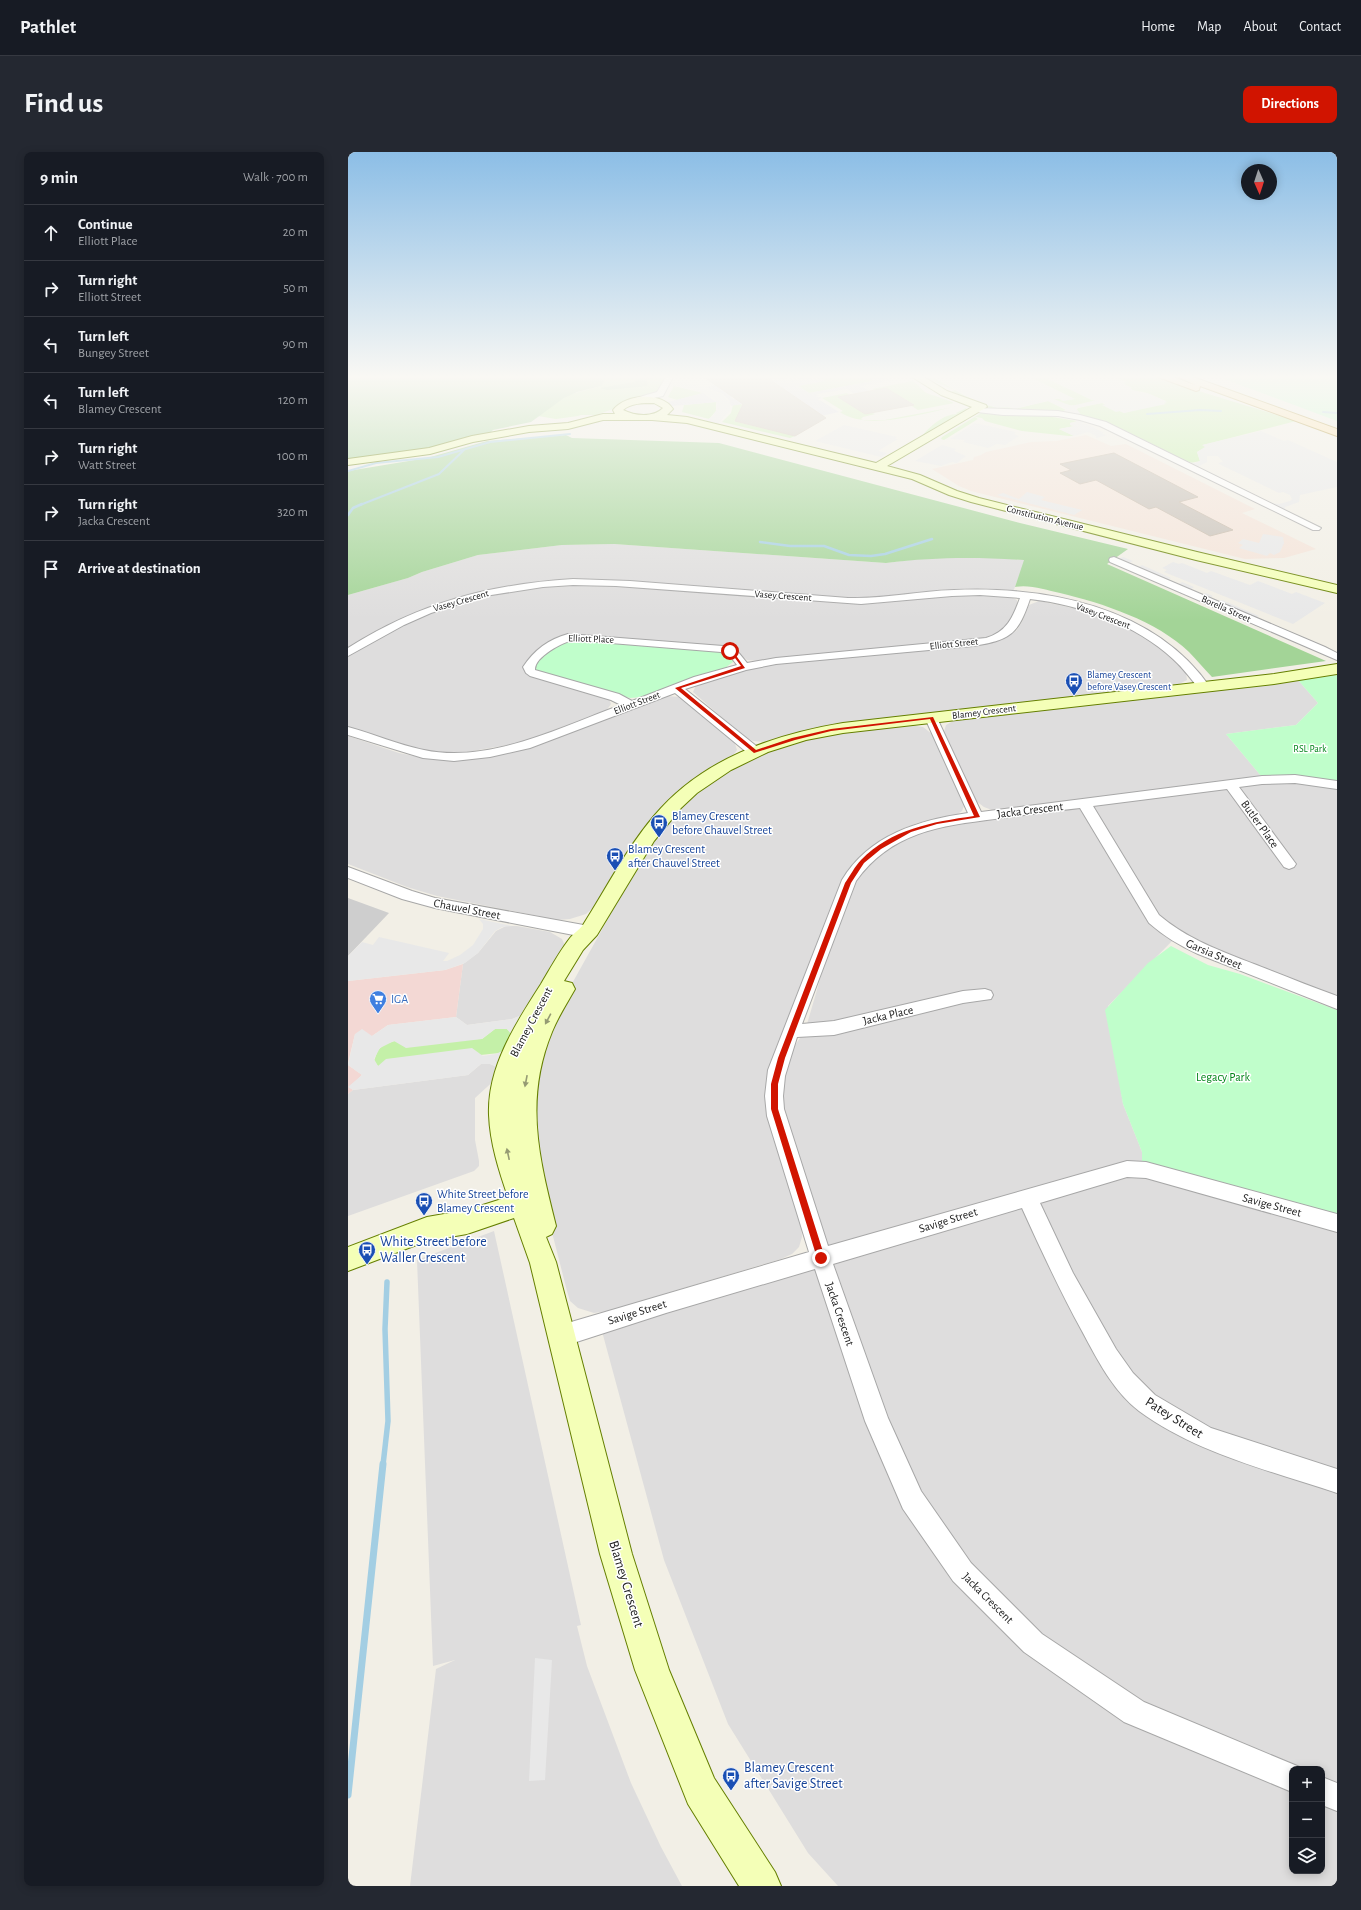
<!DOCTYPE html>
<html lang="en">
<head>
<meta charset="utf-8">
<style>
  body { margin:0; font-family:"Alegreya Sans",sans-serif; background:#242831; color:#f1f3f6 }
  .controls { position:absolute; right:12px; bottom:12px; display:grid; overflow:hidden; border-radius:8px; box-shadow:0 2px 10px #0003 }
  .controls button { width:36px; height:36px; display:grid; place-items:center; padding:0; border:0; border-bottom:1px solid #363941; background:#171b24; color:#f1f3f6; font:20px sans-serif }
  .compass { position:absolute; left:893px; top:12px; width:36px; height:36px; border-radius:50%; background:#171b24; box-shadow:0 2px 10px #0003; rotate:177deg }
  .stop { position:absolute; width:12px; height:12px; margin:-9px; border:3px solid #d11400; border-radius:50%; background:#fff }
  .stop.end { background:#d11400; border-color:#fff; box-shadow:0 1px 4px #0008 }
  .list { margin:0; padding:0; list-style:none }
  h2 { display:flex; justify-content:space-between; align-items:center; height:52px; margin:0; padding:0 16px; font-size:17px }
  h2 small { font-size:13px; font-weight:400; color:#9ea1a6 }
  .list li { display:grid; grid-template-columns:26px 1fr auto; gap:12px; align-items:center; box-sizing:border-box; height:56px; padding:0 16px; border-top:1px solid #363941 }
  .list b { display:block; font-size:15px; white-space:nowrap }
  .list p { margin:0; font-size:13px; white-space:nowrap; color:#9ea1a6 }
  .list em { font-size:13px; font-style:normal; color:#9ea1a6 }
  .icon { flex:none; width:22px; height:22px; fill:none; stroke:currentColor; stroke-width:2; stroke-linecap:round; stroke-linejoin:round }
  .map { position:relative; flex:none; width:989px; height:1734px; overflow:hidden; border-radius:8px }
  header { display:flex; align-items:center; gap:24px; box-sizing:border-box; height:56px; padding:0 20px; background:#171b24; border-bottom:1px solid #363941 }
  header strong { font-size:19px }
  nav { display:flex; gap:22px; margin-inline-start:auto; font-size:14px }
  .intro { display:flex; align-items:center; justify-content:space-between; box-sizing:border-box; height:96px; padding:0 24px }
  h1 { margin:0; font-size:28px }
  .button { padding:10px 18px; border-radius:8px; background:#d11400; color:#fff; font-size:14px; font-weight:700 }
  main { display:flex; gap:24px; padding:0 24px }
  aside { flex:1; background:#171b24; border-radius:8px; box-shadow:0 2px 10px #0003 }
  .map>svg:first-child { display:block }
  .residential { fill:#dedddd; fill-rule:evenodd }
  .commercial { fill:#f3d8d4 }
  .religious { fill:#cecece }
  .military { fill:#f4e3d8 }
  .grass { fill:#c4f0a8 }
  .forest { fill:#a3d497 }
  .park { fill:#c0fecb }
  .parking { fill:#e8e8e8 }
  .plaza { fill:#dbdae8; fill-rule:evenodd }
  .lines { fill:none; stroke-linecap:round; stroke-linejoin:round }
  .stream-far3 { stroke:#a3cee3; stroke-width:2 }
  .stream-far2 { stroke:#a3cee3; stroke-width:2.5 }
  .stream-far1 { stroke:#a3cee3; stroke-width:5.5 }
  .stream { stroke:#a3cee3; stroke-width:7 }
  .building { fill:#c6beb5; stroke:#c5b7a7 }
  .street-casing { stroke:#a7a7a7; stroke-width:2 }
  .secondary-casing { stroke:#657f00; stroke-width:2 }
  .primary-casing { stroke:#9d7800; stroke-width:2 }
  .street { fill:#fff; fill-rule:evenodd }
  .secondary { fill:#f4ffb7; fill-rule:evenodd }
  .primary { fill:#ffde9e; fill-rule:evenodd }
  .oneway { fill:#959b73 }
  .route { fill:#d11400 }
  .labels { text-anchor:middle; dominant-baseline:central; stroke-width:3; stroke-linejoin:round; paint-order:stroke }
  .far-street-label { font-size:10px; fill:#202020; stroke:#fff }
  .far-transit-label { font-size:10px; fill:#164399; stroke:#fff; text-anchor:start }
  .far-park-label { font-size:10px; fill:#03851a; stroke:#fff }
  .street-label { font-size:12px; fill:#202020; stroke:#fff }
  .transit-label { font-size:12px; fill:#164399; stroke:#fff; text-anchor:start }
  .shop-label { font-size:12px; fill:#366cbe; stroke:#fff; text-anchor:start }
  .park-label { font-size:12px; fill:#03851a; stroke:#fff }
  .near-transit-label { font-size:14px; fill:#164399; stroke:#fff; text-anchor:start }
  .near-street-label { font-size:14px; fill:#202020; stroke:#fff }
</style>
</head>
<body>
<header>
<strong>Pathlet</strong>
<nav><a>Home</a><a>Map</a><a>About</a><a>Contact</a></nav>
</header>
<div class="intro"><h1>Find us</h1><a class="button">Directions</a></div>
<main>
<aside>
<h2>9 min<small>Walk · 700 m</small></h2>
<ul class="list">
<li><svg class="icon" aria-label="ahead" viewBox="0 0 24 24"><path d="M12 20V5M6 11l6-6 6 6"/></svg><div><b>Continue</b><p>Elliott Place</p></div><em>20 m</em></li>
<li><svg class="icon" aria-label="right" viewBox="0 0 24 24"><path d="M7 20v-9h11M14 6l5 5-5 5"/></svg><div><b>Turn right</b><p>Elliott Street</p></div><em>50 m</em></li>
<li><svg class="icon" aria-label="left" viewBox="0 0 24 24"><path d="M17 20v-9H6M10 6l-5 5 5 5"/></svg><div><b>Turn left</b><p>Bungey Street</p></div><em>90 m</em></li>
<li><svg class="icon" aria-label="left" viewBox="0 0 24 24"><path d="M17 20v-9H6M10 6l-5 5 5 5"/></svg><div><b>Turn left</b><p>Blamey Crescent</p></div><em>120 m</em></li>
<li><svg class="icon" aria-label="right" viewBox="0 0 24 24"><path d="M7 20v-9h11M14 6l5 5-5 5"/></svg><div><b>Turn right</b><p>Watt Street</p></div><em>100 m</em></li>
<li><svg class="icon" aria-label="right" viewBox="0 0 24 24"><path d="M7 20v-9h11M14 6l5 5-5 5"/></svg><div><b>Turn right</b><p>Jacka Crescent</p></div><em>320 m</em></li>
<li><svg class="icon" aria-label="arrive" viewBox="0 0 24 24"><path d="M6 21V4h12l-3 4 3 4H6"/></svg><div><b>Arrive at destination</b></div></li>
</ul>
</aside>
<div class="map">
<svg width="989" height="1734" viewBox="0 0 989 1734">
  <rect width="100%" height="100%" fill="#f2efe6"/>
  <path class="residential" d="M266,392L538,411L579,406L624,404L677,408L665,440L609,438L517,447L262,428L169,433L127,441L81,455L33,476L0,497V443L60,426L74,420L130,403L214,393Z
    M222,433H268L522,452L620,442L663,445L669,448L670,453L665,468L657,477L645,483L633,487L409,509L399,508L385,497L372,494L225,482L176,517L177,519L185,525L261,547L263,552L258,559L171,591L119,600L94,601L70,598L0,575V505L17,493L33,483L82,460L130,445L195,434Z
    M691,449L734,458L783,477L803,489L826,508L838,521L839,528L827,534L417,590L405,589L396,585L345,540L348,533L391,519L421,513L642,491L658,485L668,479L674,470L681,453Z
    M950,528L970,551L948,573L878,582L913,624L644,658L636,655L628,649L596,580L598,573L607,568Z
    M319,544L332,545L386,589L389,598L384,605L334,637L312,658L295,678L247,754L238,762L222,767L210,768L89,744L59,735L0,712V584L51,601L71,605L102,608L135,606L173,598Z
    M561,573L575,575L584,582L616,654L614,659L608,663L569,671L544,681L516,700L501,718L496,726L421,917L417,940L418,960L453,1071L454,1085L451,1095L444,1102L433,1107L260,1159L246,1161L230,1156L222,1149L219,1139L185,1006L180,974L201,873L271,747L308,684L324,663L353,637L386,616L430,596L461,587L499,580Z
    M933,627L989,633V851L828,785L760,854L775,952L794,1000V1010L473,1106L425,940L430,917L457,879L501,728L511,713L573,674Z
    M158,774H169L202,780L214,787L217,794L174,863L164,867L119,873L108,865L115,812L130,801L148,779Z
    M133,912H142L150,915L151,924L127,946V988L131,1009V1014L126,1019L0,1064V942L5,938L120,923Z
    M779,1017L989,1071V1734H490L460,1701L380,1572L316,1408L252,1172ZM944,1617H974V1719H944Z
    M146,1079L233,1473L229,1474L239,1514L283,1631L313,1695L334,1734H62L88,1517L107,1508L85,1514L69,1108Z"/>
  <path class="commercial" d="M115,812L108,865L40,873L24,884L7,882L0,911V829L97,818Z
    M0,913L14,923L1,935L5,938L0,942Z"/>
  <path class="religious" d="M0,746L41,761L0,804Z"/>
  <path class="military" d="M738,283L763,294L778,292L907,357L894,361L968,397L936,406L897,407L623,339L611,334L584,317L625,308L626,305L633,303L638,300L683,290L709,289Z"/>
  <path class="grass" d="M248,225H318L308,242L273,251L265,257L248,263H233L230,264L208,267L190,264L220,243L253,234L252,226Z
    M471,225H520L526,229L461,241L450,234L475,229Z
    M585,225C601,234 618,246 636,252C645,256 660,254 666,257L700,249L718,258L712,260L649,257L638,255L607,243L604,239L607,238L578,226Z
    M682,225H696L744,248L749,249C732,256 721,255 705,247C712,246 718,249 726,247Z
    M767,225H805L948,269L855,293L858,295L849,300L852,309L843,311L765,273L732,263L728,258L730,256L754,251L776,261L818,249L799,241L784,238L782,235L774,231L778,230Z
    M564,229C572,233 573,239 581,242C590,245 598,247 606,251L570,258L562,253L565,252L538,236L527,238L524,237Z
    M326,234L355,241L329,248L320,245Z
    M499,241L501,243L490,245L517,262L524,261L527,262L515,265L513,267L515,268H537L611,254C579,260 520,280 492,260L495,259L474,246Z
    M368,250V259L361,267L334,260L336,253Z
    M393,252L395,254H393L391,266L386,269L447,284L442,286L374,270L383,261L385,253Z
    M618,256L619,258L575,283C582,274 596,262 609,262L608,261Z
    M633,261L699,264L729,269L722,271V273L727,274L711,277L726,284H721L674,279L637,269L634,266L627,265L630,267L596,288L593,287L594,285Z
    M154,876L159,877L164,883L156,899L151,901L30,914L26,909L30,898L37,892L47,889L134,887L147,877Z"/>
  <path class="forest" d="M0,225H248L257,229L253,234L229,240L216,246L183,270L145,278L141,282L99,294L0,309Z
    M294,225H312L298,228L300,231L299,234L259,238L252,236L286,230Z
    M218,283L224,286L371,291L672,371L780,397L759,412L978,509L864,525C856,517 849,508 841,500C809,469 754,451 712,441C698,438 681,432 667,435L676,408C627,405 587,405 538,411L266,392L214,393L130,403L74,420L60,426L0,443V319L79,306L139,289Z"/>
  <path class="park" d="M871,225H989V269Z
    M222,487L372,499C379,500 384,503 385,510L377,516L294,545L282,546L192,521L186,518C190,503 209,492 222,487Z
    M989,523V629L947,623L913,624L878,582L948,573L970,551L950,528Z
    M823,794L860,813L892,822L989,858V1065L794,1010V1000L775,952L757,858L800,811Z"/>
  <path class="parking" d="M585,225H682L727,247L715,249L710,246L706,247L723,254L749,248H744L696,225H710L724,233L740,230L732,226L724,225H767L778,231L775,232L782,235L784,238L790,240L799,241L819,250L816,251L818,252L776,261L772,259L768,260L754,253L758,252L754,251L728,256L734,264L715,260L718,257L700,249L666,257L663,255L649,256L636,252Z
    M324,229L349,233L374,242L382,250V259L369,272L357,269L365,264L369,257V252L366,247L348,238L321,233Z
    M728,267L739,270L733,272H739L756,281L753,282L760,283L748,286V284L740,280L726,284L711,277L726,274L722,273V271L728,270Z
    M627,271L668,280L666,282L671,284L657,293L649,292L640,296L615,290L617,288L602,287Z
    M496,273L549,285L547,287H550L530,299L539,301L533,305L467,289Z
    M913,279L936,289L940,288L989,310V335L952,343L951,350L937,355V358L923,351L931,352L942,349L944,347L942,343L935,340L931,341L873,313L870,311L875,310L870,304H859V310L851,314L852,316L839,310L847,311L852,309L849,300L857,295L854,293Z
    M594,293L608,297L606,299L618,304L609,311L604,310L593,314L567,309Z
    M679,340L697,345L693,348L734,358L726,363L649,343L655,341L671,347Z
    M915,382L935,385L936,391L932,400L926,403L922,401L919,404L891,396L895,393L890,391L895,387L911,391Z
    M775,405L785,409L781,411L790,415L794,413L823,426L819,428L829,433L834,430L846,435L842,438L853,443L858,441L865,444L862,446L868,450L874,448L911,464L903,468L767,409Z
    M825,410L831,412L834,411L859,421L863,419L902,433L910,429L944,442L948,440L977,451L945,472L816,420L819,418L814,416Z
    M131,767L164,774L154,775L147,779L130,801L117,811L97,818L0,829V804L14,790L25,793L31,785L101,801L95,809H99L112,803L125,793L135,777V772Z
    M174,863L164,883L159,877H147L134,887L58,896L46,889L32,896L26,907L30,914L38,907L124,896L135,904L148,902L158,897L150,916L142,912H133L120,923L5,938L0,935L14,923L0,913L7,882L14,877L24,884L40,873L108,865L119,873L164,867Z
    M187,1506L204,1508L197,1628L181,1629Z"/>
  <path class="plaza" d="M417,225H436L440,228L453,225L474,227L476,229L450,234L461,241L525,229L520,225H535L545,230L539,229L513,234L521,239L507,242L499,237L469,242L471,244L467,245H472L474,246L470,247L491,260L473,264L443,242L383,254L381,248L375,242L357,235ZM420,230L431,239L385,247L380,240L378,241L374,238Z
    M355,241L368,250L324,254L320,250Z"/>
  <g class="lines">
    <path class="stream-far3" d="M975,260L989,261
      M799,262L852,258L873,259
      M0,319L28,311L90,305L142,290L222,282
      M12,353L91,322L116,298"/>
    <path class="stream-far2" d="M0,363L5,356L14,352
      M412,390L442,394H476L501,403L523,404L537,402L584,387"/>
    <path class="stream-far1" d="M35,1313L40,1269L37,1177L39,1130"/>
    <path class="stream" d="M0,1643L35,1312"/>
  </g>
  <path class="building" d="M356,225H418L478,266L447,284L387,269L395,252Z
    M538,236L566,253L517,262L490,245Z
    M766,301L850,345L831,350L885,378L862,384L808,355L801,357L748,328L732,332L712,321L723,318L712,312Z"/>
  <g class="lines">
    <g class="street-casing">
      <path id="street" d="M318,225H325L315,244L284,251V247L309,240Z
        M629,256L710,259L732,263L758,270L973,376L971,378H965L752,274L732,268L710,264L655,263L629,260Z
        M766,405L977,495L989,501V508L762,410L761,408L762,406Z
        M225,427L282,429L500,446C536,447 570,439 606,438C697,434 806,454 862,535L856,539L852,538C843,527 835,516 825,507C787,472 733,453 682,447C670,483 662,488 625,494L428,512L398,518L337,537L412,597L413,600L412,603H402L327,541L182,596L142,605L106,609L75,606L0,583V575C26,582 50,593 76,598C141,612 213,575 273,553L263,548L182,524L178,521L175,515C186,498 201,487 220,482L375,494L390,500L399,511L428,506L638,486C659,480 665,465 672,446L632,443L604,444L513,452L268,434L225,433L195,435L137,444L83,461L56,473L0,504V496C71,451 142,432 225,427ZM226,488L373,500L382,504L389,513L346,525L284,549L271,542L187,518C186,505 215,490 226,488Z
        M583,562L589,566L633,660L914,624L947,623L989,629V637L947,631L914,632L891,635L948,712L946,715L941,717L936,715L879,637L745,654L811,763C839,787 873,799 906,812C934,823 961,834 989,844V857L850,802C832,794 816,784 801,771L732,656C704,659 676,663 647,667C592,674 543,680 508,729L454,872L486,869L615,839L637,837L643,839L645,843L643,847L615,851L486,883L449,885L437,924L435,944L436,957L480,1094L779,1009L798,1010L989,1062V1080L798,1026L779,1025L692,1051L725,1121L768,1197L785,1221L807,1243L863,1276L989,1317V1341C923,1319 848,1301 791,1259C765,1239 749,1207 734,1179C712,1139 693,1098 674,1056L485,1112L540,1266L573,1339L623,1411L694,1482L796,1550L954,1616L944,1617V1640L776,1570L676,1500L605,1429L555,1357L517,1269L467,1117L318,1161L213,1195L205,1192L202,1184L205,1176L213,1173L461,1100L419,964L417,944L420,918L494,728C521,683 571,668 620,661L577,566Z
        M0,715L64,739L87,746L241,774L247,776L249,780L247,784L241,786L87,756L54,747L0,726Z
        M974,1625L989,1631V1659L974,1653Z"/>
    </g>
    <g class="secondary-casing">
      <path id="secondary" d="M564,225H576L599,239L638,253L639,255L539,314L572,323L609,339L631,346L849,400L989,433V441L848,408L623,350L601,343L564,327L339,271L304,268H255L220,277L181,280L125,290L82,302L0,313V307L81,296L124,284L181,274L220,271L255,262H267L265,258C277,242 314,239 325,257L319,263L339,265L528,311L624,255L593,243ZM306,251L315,256C305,266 287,264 275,258C283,251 295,251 306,251Z
        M989,512V522L926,532L495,581L458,588L420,600L383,618L349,641L333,656L306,689L249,783L235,798L216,829L224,831L227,837C219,851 210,865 204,880C176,948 191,1006 208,1074L204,1082L198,1085L208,1110L284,1402L321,1518L366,1626L427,1720L433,1734H391L340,1652L287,1518L252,1402L182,1111L166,1066L119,1082L79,1089L0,1119V1095L79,1065L119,1058L160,1045C151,1019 142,991 141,963C139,915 168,871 193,832C202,817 211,800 222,786C226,781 231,778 235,773C258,737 278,697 306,664C354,607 424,583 495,571L926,522Z"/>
    </g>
    <g class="primary-casing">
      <path id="primary" d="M810,225H825L847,233L831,225H845L989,277V284L852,234L851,238L848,239Z"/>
    </g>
    <use href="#street" class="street"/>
    <use href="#secondary" class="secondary"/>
    <use href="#primary" class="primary"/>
  </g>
  <defs><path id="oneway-solid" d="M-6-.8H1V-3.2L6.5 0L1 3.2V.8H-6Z"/></defs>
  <g class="oneway">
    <use href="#oneway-solid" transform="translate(200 867) rotate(118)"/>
    <use href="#oneway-solid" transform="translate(178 929) rotate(101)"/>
    <use href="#oneway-solid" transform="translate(160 1002) rotate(-102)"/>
  </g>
  <linearGradient id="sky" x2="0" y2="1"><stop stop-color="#8cbee6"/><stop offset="0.48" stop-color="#f9f8f4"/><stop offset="1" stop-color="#f9f8f4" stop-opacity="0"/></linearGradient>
  <rect width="989" height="468" fill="url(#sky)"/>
  <path class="route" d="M381,498H384L397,516L333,536L408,598L444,586L483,577L585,565L632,665L589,672L563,680L533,697L516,711L503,731L437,906L430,932V957L477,1106L473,1109L469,1106L423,957V932L430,906L497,731C502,724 507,714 513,708C543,677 584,670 626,664L582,567L483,579L447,588L406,601L327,536L393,514Z"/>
  <defs>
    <g id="bus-pin" transform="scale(0.9)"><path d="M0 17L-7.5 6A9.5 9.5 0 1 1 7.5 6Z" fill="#1a4fb4" stroke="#fff"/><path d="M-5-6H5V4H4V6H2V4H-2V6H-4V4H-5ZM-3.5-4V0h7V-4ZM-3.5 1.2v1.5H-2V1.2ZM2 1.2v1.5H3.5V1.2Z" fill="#fff"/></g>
    <g id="supermarket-pin" transform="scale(0.9)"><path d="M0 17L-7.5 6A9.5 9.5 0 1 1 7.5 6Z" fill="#3f7fe0" stroke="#fff"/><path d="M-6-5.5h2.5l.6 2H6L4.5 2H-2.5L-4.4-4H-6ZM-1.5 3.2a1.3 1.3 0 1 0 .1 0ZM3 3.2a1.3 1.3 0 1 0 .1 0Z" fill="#fff"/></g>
  </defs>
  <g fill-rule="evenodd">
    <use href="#bus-pin" x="726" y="529"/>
    <use href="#bus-pin" x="311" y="671"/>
    <use href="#bus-pin" x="267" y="704"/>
    <use href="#supermarket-pin" x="30" y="847"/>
    <use href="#bus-pin" x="76" y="1049"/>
    <use href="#bus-pin" x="19" y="1098"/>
    <use href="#bus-pin" x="383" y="1624"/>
  </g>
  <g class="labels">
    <g class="far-street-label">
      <text transform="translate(697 366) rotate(14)">Constitution Avenue</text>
      <text transform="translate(435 444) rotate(4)">Vasey Crescent</text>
      <text transform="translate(113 449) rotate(-16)">Vasey Crescent</text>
      <text transform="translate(878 457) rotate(24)">Borella Street</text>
      <text transform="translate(755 464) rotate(21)">Vasey Crescent</text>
      <text transform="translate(243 487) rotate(2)">Elliott Place</text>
      <text transform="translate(606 492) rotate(-6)">Elliott Street</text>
      <text transform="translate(289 551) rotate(-21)">Elliott Street</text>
      <text transform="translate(636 560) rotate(-7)">Blamey Crescent</text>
    </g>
    <g class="far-transit-label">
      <text x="739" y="523">Blamey Crescent<tspan x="739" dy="12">before Vasey Crescent</tspan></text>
    </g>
    <g class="far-park-label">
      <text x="962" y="597">RSL Park</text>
    </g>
    <g class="street-label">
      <text transform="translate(682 658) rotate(-7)">Jacka Crescent</text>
      <text transform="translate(912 672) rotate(54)">Butler Place</text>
      <text transform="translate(119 757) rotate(11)">Chauvel Street</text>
      <text transform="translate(866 802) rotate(23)">Garsia Street</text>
      <text transform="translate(540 863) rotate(-13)">Jacka Place</text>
      <text transform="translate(183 870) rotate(-62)">Blamey Crescent</text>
      <text transform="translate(924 1053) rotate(15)">Savige Street</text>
      <text transform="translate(600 1068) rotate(-17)">Savige Street</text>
      <text transform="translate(289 1160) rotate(-17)">Savige Street</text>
      <text transform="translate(492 1162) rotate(71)">Jacka Crescent</text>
      <text transform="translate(640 1446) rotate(45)">Jacka Crescent</text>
    </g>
    <g class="transit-label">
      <text x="324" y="664">Blamey Crescent<tspan x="324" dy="14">before Chauvel Street</tspan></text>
      <text x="280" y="697">Blamey Crescent<tspan x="280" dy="14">after Chauvel Street</tspan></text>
      <text x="89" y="1042">White Street before<tspan x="89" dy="14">Blamey Crescent</tspan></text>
    </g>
    <g class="shop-label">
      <text x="43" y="847">IGA</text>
    </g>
    <g class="park-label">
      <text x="875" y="925">Legacy Park</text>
    </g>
    <g class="near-transit-label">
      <text x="32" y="1090">White Street before<tspan x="32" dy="16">Waller Crescent</tspan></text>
      <text x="396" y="1616">Blamey Crescent<tspan x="396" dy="16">after Savige Street</tspan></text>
    </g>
    <g class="near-street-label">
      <text transform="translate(826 1266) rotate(32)">Patey Street</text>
      <text transform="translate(278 1432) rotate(73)">Blamey Crescent</text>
    </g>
  </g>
</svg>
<div class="controls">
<button>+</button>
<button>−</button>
<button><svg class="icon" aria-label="layers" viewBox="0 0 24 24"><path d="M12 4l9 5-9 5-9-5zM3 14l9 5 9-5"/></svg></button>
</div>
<svg class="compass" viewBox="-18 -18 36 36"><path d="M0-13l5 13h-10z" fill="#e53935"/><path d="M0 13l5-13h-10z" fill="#9ea1a6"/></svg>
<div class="stop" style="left:382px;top:499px"></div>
<div class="stop end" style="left:473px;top:1106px"></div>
</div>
</main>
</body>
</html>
